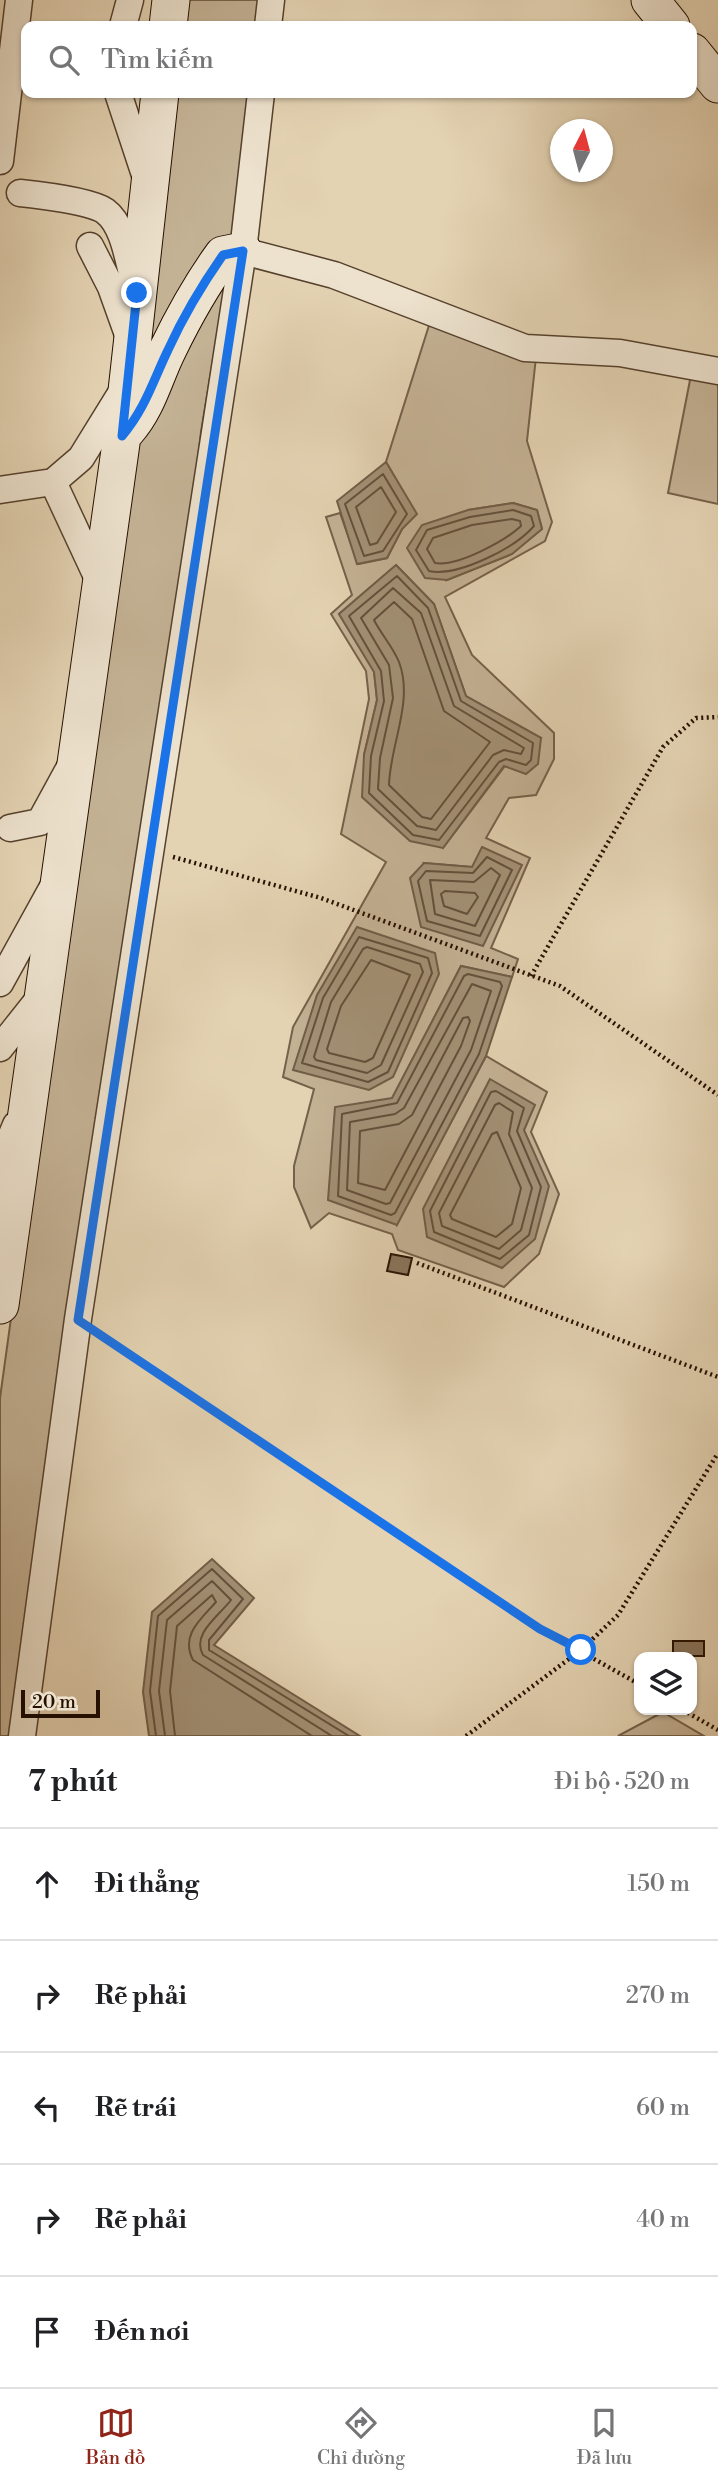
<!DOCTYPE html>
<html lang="vi">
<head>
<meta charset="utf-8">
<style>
  body { margin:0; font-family:"Libre Bodoni",serif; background:#f6f6f6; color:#202124 }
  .controls { position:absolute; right:21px; bottom:21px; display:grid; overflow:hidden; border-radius:14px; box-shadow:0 2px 5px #0004 }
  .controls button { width:63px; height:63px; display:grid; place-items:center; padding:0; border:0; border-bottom:2px solid #e0e0e0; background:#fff; color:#202124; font:35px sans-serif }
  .compass { position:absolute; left:550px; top:119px; width:63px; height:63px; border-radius:50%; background:#fff; box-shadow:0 2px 5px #0004; rotate:6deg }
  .scale { position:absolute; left:21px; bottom:18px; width:79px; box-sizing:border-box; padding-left:7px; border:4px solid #261000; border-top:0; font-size:19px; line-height:24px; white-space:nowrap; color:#261000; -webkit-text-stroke:5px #ede2ce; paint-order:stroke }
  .stop { position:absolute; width:21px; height:21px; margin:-16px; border:5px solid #1a73e8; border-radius:50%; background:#fff }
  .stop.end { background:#1a73e8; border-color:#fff; box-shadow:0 2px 7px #0008 }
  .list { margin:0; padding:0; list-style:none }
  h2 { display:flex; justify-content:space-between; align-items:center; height:91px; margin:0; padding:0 28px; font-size:30px }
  h2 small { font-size:23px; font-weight:400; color:#757577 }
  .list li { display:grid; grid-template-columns:46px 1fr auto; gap:21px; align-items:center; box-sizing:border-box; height:112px; padding:0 28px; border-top:2px solid #e0e0e0 }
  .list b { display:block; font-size:26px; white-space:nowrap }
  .list em { font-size:23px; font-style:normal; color:#757577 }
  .icon { flex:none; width:38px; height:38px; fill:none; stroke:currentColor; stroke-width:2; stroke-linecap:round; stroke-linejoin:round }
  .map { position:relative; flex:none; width:718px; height:1736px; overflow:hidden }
  .search { position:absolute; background:#fff; box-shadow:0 2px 5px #0004; left:21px; right:21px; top:21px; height:77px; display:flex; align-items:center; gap:18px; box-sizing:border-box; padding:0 24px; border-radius:14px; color:#757577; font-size:26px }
  .sheet { height:651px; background:#fff }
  nav { display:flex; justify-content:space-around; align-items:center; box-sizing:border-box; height:98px; border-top:2px solid #e0e0e0; background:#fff; font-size:19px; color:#757577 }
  nav a { display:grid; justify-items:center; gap:4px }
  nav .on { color:#8f2418 }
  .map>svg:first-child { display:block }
  .green { fill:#c4b295; stroke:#75614a; stroke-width:2; fill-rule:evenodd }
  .water { fill:#a39176; stroke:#715d47; stroke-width:2 }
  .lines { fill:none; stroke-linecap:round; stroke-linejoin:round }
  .shore { stroke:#64503b; stroke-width:2 }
  .building { fill:#89755d; stroke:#261000; stroke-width:2 }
  .street-casing { stroke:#56412d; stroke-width:29 }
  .secondary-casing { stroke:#261000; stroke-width:39 }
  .path { stroke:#261000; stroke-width:4.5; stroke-dasharray:2 3.5; stroke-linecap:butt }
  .street { stroke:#ede2ce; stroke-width:26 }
  .secondary { stroke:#ede2ce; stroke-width:37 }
  .route { stroke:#1a73e8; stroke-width:9 }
</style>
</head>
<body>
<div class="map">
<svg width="718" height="1736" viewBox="0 0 718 1736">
  <rect width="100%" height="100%" fill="#e4d3b3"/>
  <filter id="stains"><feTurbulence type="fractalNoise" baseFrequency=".00286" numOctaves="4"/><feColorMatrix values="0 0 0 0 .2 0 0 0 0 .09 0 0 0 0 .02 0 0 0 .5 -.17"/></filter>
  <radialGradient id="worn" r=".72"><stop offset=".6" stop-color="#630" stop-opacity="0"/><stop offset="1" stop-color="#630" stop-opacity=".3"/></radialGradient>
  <path class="green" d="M187,0H262L259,26H183Z
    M175,93H252L237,241L135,408Z
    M228,270L201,432L181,606L18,1736H0V1398L132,441Z
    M431,319L536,357L527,441L552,522L545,541L445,597L472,655L554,733V759L536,795L509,798L486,838L530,858L491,948L518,959L512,977L461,966L392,1099L397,1224L486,1056L547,1092L531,1132L559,1194L539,1254L504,1287L398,1250L392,1234L329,1213L311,1228L294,1187V1166L314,1089L283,1077L293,1027L386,862L341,834L369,699L366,671L331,614L352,595L326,517L340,513L358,564L387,558L402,529L416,514L386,462ZM513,503L537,510L542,529L512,554L447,580L468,510ZM396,565L434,604L466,696L541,738L505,766L443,848L364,755L377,700L374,671L339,614ZM424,863L472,867L483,946ZM490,1080L534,1105L524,1130Z
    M691,375L718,379V504L668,493Z
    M663,1712L704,1736H618Z"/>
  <path class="water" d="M386,462L417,514L402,529L387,558L357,564L337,501Z
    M513,503L537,510L542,529L512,554L447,580L425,578L407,548L422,525L468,510Z
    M396,565L434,604L466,696L541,738L538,764L526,774L504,766L443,848L410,841L362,797L364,755L377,700L374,672L339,614Z
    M482,847L522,865L483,946L421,927L410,878L424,863L472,867Z
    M357,927L435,953L439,974L393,1077L369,1090L293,1070L317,995Z
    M461,966L512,977L486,1056L397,1225L328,1200L335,1107L392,1098Z
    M490,1079L535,1105L524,1130L549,1186L535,1239L502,1268L427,1237L423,1209Z
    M212,1559L254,1598L214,1645L360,1736H149L143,1692L152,1612Z"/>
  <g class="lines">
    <path class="shore" d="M383,474L407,514L383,551L364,556L345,504Z
      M381,487L396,512L377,543L370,545L356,507Z
      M513,510L531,516L534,526C515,548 458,577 429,571L416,550L427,530L470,517Z
      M512,519L520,521L521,526C505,541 457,567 435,563L427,549L433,538L472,525Z
      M397,576L428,608L461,701L533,743L531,760L526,765L506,759L499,762L439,840L413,835L369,793L371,756L384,701L381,671L349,616Z
      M393,588L421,613L454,706L524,748L521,754L504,750L493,755L436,830L417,826L378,789L380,758L393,698L389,665L361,618Z
      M394,602L412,619L444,711L490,742L431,819L422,817L389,785C390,745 414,701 399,662C393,647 381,634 374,620Z
      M487,857L512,870L480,936L427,921L418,881L426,871L473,873Z
      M491,868L500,875L475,926L435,914L430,880L474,882Z
      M445,891L475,893L478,897L467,914L444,906L441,894Z
      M359,937L428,958L432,973L388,1072L368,1082L302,1063L323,998Z
      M367,947L420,964L423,972L381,1065L367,1073L316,1060L314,1057L331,1002L363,949Z
      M371,960L410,975L373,1058L365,1062L329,1053L327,1049L341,1006Z
      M468,974L500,982L502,986L479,1054L395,1213L391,1215L338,1196L342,1114L397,1103L464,976Z
      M472,984L491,991L471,1050L390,1203L386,1204L347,1190L350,1122L395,1114L404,1108Z
      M468,1017L470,1021L461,1046L385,1190L358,1183L360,1131L399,1124L412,1115L463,1018Z
      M496,1091L524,1108L517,1131L541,1187L529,1235L500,1259L434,1232L430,1211L491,1092Z
      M499,1103L513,1112L509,1134L532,1188L521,1230L499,1249L442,1226L439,1213L495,1105Z
      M497,1132L521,1188L512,1224L496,1237L452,1219L450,1215L492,1134Z
      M156,1736L150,1691L158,1616L212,1569L243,1599L209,1640V1650L349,1736
      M165,1736L159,1691L167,1620L212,1581L231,1600C219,1616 191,1634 203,1655L332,1736
      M175,1736L170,1691L177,1626L212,1595L216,1602C201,1619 180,1635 193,1660L312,1736"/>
  </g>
  <path class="building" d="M391,1254L412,1258L408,1275L387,1271Z
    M673,1641H704V1656H673Z"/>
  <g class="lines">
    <g class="street-casing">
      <path id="street" d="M123,26L130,0
        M268,26L271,0
        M118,93L148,184
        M0,161L19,0
        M20,193C39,195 90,201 105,211C124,225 128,260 134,281
        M90,246L111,287L130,340
        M243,251L334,275L525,348L620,353L718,371
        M53,482L100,583
        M0,490L53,482L81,458L123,390
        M10,828L40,822L70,767
        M0,983L54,885
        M0,1048L42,995
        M0,1163L16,1125
        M22,1736L78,1319L243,251L261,93"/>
    </g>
    <g class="secondary-casing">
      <path id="secondary" d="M650,0L671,26
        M168,26L171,0
        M692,52L718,84
        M127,430C148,406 154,377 168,349C184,316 202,284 223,255L243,251
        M0,1305L122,436L160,93"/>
    </g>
    <path class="path" d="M173,857L321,898L560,986L718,1095
      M531,976L663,747L696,718L718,717
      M417,1263L718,1377
      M102,1336L540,1629L639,1684
      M683,1710L718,1730
      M466,1736L581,1650L618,1615L718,1453"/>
    <use href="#street" class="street"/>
    <use href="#secondary" class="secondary"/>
  </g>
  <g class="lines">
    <path class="route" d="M137,293L122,436C145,409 153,381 168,350C183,317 202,285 223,255L243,251L78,1320L540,1629L581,1650"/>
  </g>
  <rect width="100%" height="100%" filter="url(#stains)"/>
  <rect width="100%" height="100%" fill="url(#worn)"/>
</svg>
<div class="controls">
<button><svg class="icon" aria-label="layers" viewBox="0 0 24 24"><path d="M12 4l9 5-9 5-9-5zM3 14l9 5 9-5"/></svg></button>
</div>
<svg class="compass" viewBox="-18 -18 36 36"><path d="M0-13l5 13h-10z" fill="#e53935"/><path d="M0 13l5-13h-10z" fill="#757577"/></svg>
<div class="scale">20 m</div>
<div class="stop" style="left:581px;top:1650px"></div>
<div class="stop end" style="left:137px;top:293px"></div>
<div class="search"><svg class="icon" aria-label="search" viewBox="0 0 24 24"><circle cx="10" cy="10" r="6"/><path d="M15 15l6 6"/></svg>Tìm kiếm</div>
</div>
<section class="sheet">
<h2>7 phút<small>Đi bộ · 520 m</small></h2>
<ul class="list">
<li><svg class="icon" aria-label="ahead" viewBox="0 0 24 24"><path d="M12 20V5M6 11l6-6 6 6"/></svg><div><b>Đi thẳng</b></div><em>150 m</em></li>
<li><svg class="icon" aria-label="right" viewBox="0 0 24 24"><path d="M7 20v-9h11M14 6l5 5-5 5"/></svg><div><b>Rẽ phải</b></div><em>270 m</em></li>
<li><svg class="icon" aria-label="left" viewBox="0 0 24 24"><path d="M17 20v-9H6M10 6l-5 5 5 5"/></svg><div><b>Rẽ trái</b></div><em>60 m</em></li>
<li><svg class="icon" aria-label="right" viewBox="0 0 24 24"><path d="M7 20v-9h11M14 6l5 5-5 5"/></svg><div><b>Rẽ phải</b></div><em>40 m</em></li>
<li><svg class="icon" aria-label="arrive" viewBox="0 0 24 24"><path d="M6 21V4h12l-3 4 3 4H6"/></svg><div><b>Đến nơi</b></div></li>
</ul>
</section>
<nav>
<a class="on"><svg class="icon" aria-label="map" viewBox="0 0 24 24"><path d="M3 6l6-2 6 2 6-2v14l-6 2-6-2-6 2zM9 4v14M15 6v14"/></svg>Bản đồ</a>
<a><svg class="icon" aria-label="directions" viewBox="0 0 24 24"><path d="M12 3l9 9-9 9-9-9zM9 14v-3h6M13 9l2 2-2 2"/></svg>Chỉ đường</a>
<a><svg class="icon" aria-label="saved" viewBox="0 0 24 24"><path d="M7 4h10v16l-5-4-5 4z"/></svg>Đã lưu</a>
</nav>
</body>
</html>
